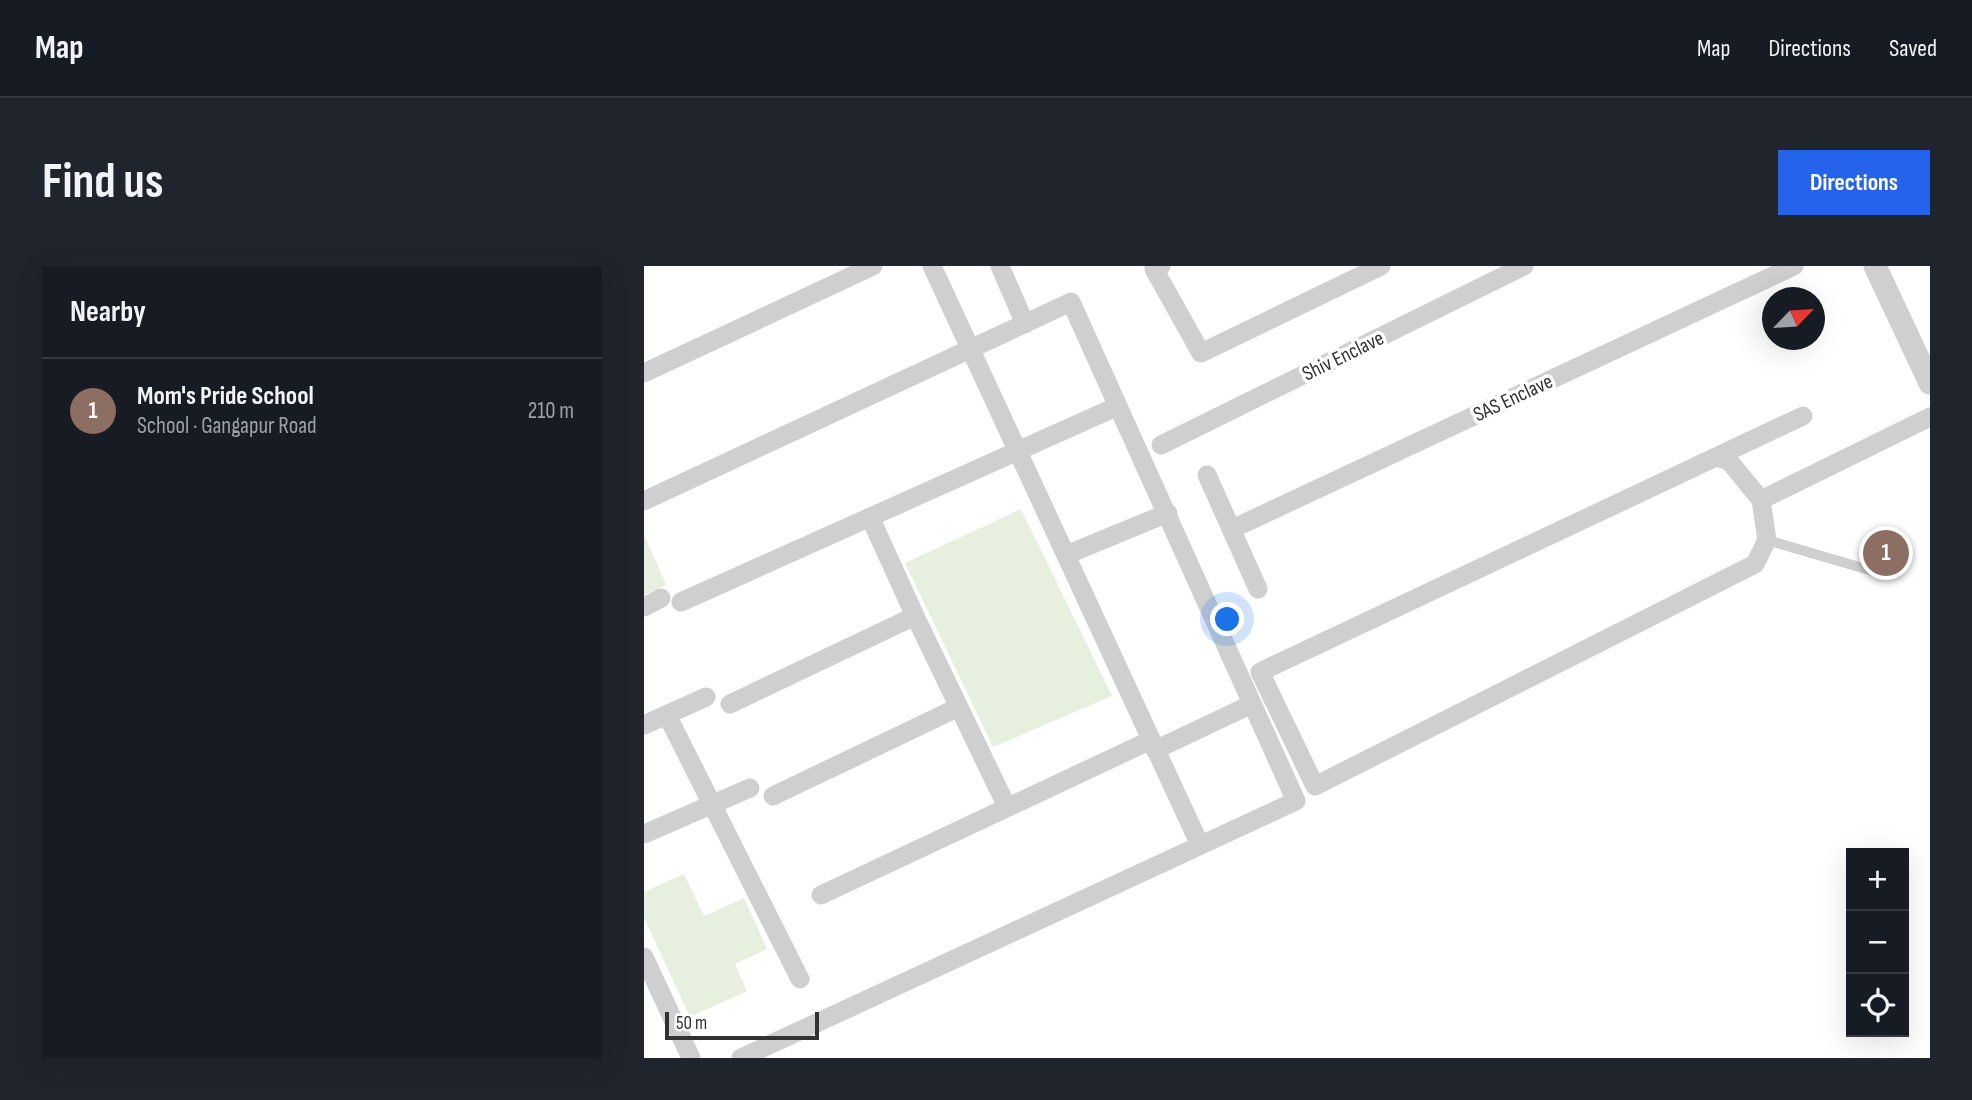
<!DOCTYPE html>
<html lang="en">
<head>
<meta charset="utf-8">
<style>
  body { margin:0; font-family:"Sofia Sans Condensed",sans-serif; background:#20242c; color:#f1f3f6 }
  .controls { position:absolute; right:21px; bottom:21px; display:grid; overflow:hidden; border-radius:0px; box-shadow:0 7px 28px #0002 }
  .controls button { width:63px; height:63px; display:grid; place-items:center; padding:0; border:0; border-bottom:2px solid #363941; background:#171b24; color:#f1f3f6; font:35px sans-serif }
  .compass { position:absolute; left:1118px; top:21px; width:63px; height:63px; border-radius:50%; background:#171b24; box-shadow:0 7px 28px #0002; rotate:65deg }
  .scale { position:absolute; left:21px; bottom:18px; width:154px; box-sizing:border-box; padding-left:7px; border:4px solid #323232; border-top:0; font-size:19px; line-height:24px; white-space:nowrap; color:#323232; -webkit-text-stroke:5px #fff; paint-order:stroke }
  .you { position:absolute; left:584px; top:354px; width:24px; height:24px; margin:-18px; border:5px solid #fff; border-radius:50%; background:#1a73e8; box-shadow:0 0 0 10px #1a73e833 }
  .badge { display:grid; place-items:center; width:46px; height:46px; border-radius:50%; background:#2563eb; color:#fff; font-size:23px; font-weight:700 }
  .pin { position:absolute; translate:-50% -50%; border:4px solid #fff; box-shadow:0 2px 7px #0006 }
  .list { margin:0; padding:0; list-style:none }
  h2 { display:flex; justify-content:space-between; align-items:center; height:91px; margin:0; padding:0 28px; font-size:30px }
  h2 small { font-size:23px; font-weight:400; color:#9ea1a6 }
  .list li { display:grid; grid-template-columns:46px 1fr auto; gap:21px; align-items:center; box-sizing:border-box; height:105px; padding:0 28px; border-top:2px solid #363941 }
  .list b { display:block; font-size:26px; white-space:nowrap }
  .list p { margin:0; font-size:23px; white-space:nowrap; color:#9ea1a6 }
  .list em { font-size:23px; font-style:normal; color:#9ea1a6 }
  .icon { flex:none; width:38px; height:38px; fill:none; stroke:currentColor; stroke-width:2; stroke-linecap:round; stroke-linejoin:round }
  .map { position:relative; flex:none; width:1286px; height:792px; overflow:hidden; border-radius:0px }
  header { display:flex; align-items:center; gap:42px; box-sizing:border-box; height:98px; padding:0 35px; background:#171b24; border-bottom:2px solid #363941 }
  header strong { font-size:33px }
  nav { display:flex; gap:38px; margin-inline-start:auto; font-size:24px }
  .intro { display:flex; align-items:center; justify-content:space-between; box-sizing:border-box; height:168px; padding:0 42px }
  h1 { margin:0; font-size:49px }
  .button { padding:18px 32px; border-radius:0px; background:#2563eb; color:#fff; font-size:24px; font-weight:700 }
  main { display:flex; gap:42px; padding:0 42px }
  aside { flex:1; background:#171b24; border-radius:0px; box-shadow:0 7px 28px #0002 }
  .map>svg:first-child { display:block }
  .green { fill:#e7f0df }
  .lines { fill:none; stroke-linecap:round; stroke-linejoin:round }
  .service { stroke:#cfcfcf; stroke-width:10 }
  .minor { stroke:#cfcfcf; stroke-width:19 }
  .tertiary { stroke:#cfcfcf; stroke-width:23 }
  .labels { text-anchor:middle; dominant-baseline:central; stroke-width:7; stroke-linejoin:round; paint-order:stroke }
  .street-label { font-size:21px; fill:#323232; stroke:#fff }
</style>
</head>
<body>
<header>
<strong>Map</strong>
<nav><a>Map</a><a>Directions</a><a>Saved</a></nav>
</header>
<div class="intro"><h1>Find us</h1><a class="button">Directions</a></div>
<main>
<aside>
<h2>Nearby<small></small></h2>
<ul class="list">
<li><span class="badge" style="background:#8d6e63">1</span><div><b>Mom's Pride School</b><p>School · Gangapur Road</p></div><em>210 m</em></li>
</ul>
</aside>
<div class="map">
<svg width="1286" height="792" viewBox="0 0 1286 792">
  <rect width="100%" height="100%" fill="#fff"/>
  <path class="green" d="M377,243L468,430L349,481L261,297Z
    M0,268L22,319L0,329Z
    M40,608L60,650L100,632L123,683L91,698L103,725L46,751L0,652V626Z"/>
  <g class="lines">
    <path class="service" d="M1123,274L1239,308"/>
    <path class="minor" d="M288,0L556,579
      M356,0L381,58
      M517,0L510,3L557,87L737,0
      M0,107L229,0
      M517,179L880,0
      M1072,191L1085,195L1117,234L1123,274L1111,298L671,520L616,406L1159,150
      M563,209L614,323
      M1117,234L1286,151
      M0,235L427,36L652,535L97,792
      M226,251L271,350L363,541
      M588,263L1150,0
      M422,289L524,247
      M37,336L474,140
      M0,341L17,332
      M86,438L271,350
      M23,449L156,713
      M0,459L62,431
      M511,484L608,438
      M129,530L315,441
      M0,568L106,522
      M177,629L507,474
      M0,691L47,792"/>
    <path class="tertiary" d="M1231,0L1286,117"/>
  </g>
  <g class="labels">
    <g class="street-label">
      <text transform="translate(699 90) rotate(-26)">Shiv Enclave</text>
      <text transform="translate(869 132) rotate(-25)">SAS Enclave</text>
    </g>
  </g>
</svg>
<div class="controls">
<button>+</button>
<button>−</button>
<button><svg class="icon" aria-label="locate" viewBox="0 0 24 24"><circle cx="12" cy="12" r="6"/><path d="M12 2v4M12 18v4M2 12h4M18 12h4"/></svg></button>
</div>
<svg class="compass" viewBox="-18 -18 36 36"><path d="M0-13l5 13h-10z" fill="#e53935"/><path d="M0 13l5-13h-10z" fill="#9ea1a6"/></svg>
<div class="scale">50 m</div>
<div class="you"></div>
<div class="pin badge" style="left:1242px;top:287px;background:#8d6e63">1</div>
</div>
</main>
</body>
</html>
